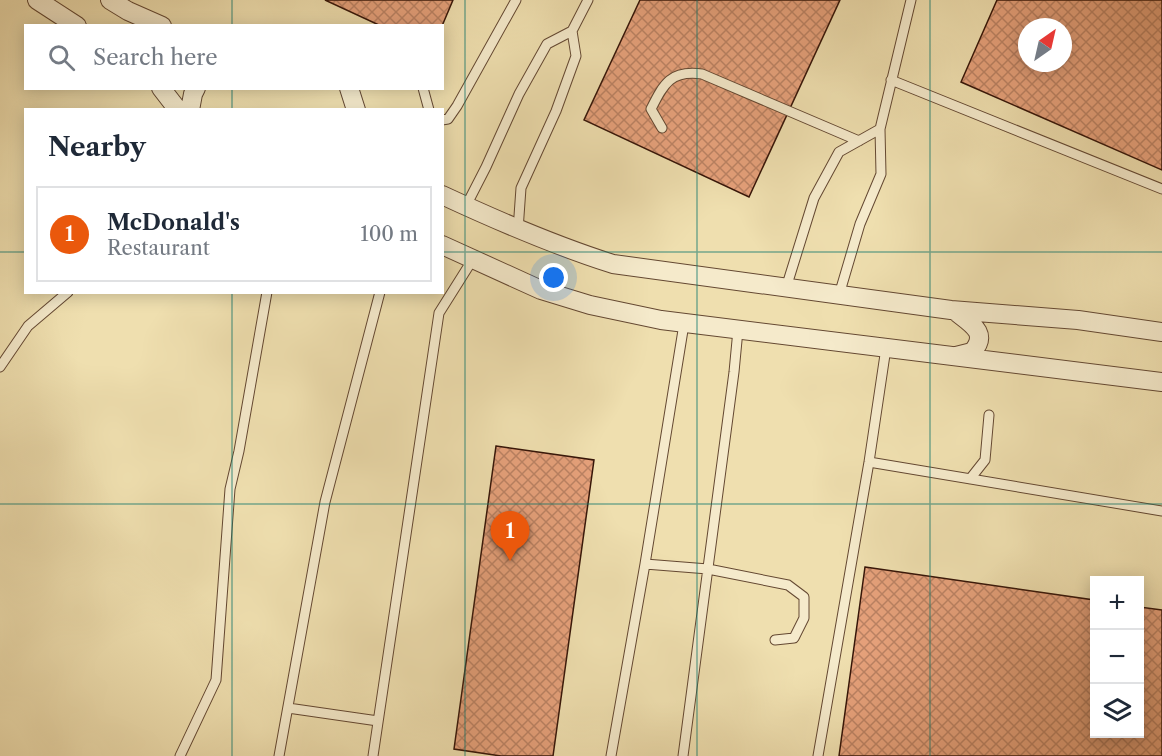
<!DOCTYPE html>
<html lang="en">
<head>
<meta charset="utf-8">
<style>
  body { margin:0; font-family:"Libre Caslon Text",serif; background:#f2f2f3; color:#1f2937 }
  .controls { position:absolute; right:18px; bottom:18px; display:grid; overflow:hidden; border-radius:0px; box-shadow:0 3px 15px #0003 }
  .controls button { width:54px; height:54px; display:grid; place-items:center; padding:0; border:0; border-bottom:2px solid #e0e1e3; background:#fff; color:#1f2937; font:30px sans-serif }
  .compass { position:absolute; left:1018px; top:18px; width:54px; height:54px; border-radius:50%; background:#fff; box-shadow:0 3px 15px #0003; rotate:34deg }
  .you { position:absolute; left:554px; top:278px; width:21px; height:21px; margin:-15px; border:4px solid #fff; border-radius:50%; background:#1a73e8; box-shadow:0 0 0 9px #1a73e833 }
  .badge { display:grid; place-items:center; width:39px; height:39px; border-radius:50%; background:#ea580c; color:#fff; font-size:20px; font-weight:700 }
  .pin { position:absolute; translate:-50% -50px; filter:drop-shadow(0 2px 3px #0008) }
  .pin::after { content:''; position:absolute; top:32px; width:21px; height:18px; background:inherit; clip-path:polygon(0 0,100% 0,50% 100%) }
  .list { margin:0; padding:0; list-style:none }
  h2 { display:flex; justify-content:space-between; align-items:center; height:78px; margin:0; padding:0 24px; font-size:26px }
  h2 small { font-size:20px; font-weight:400; color:#747a83 }
  .list li { display:grid; grid-template-columns:39px 1fr auto; gap:18px; align-items:center; box-sizing:border-box; height:96px; margin:0 12px 12px; padding:0 12px; border:2px solid #e0e1e3; border-radius:0px }
  .list b { display:block; font-size:22px; white-space:nowrap }
  .list p { margin:0; font-size:20px; white-space:nowrap; color:#747a83 }
  .list em { font-size:20px; font-style:normal; color:#747a83 }
  .icon { flex:none; width:33px; height:33px; fill:none; stroke:currentColor; stroke-width:2; stroke-linecap:round; stroke-linejoin:round }
  .map { position:relative; flex:none; width:1162px; height:756px; overflow:hidden }
  .search { position:absolute; background:#fff; box-shadow:0 3px 15px #0003; left:24px; top:24px; width:420px; height:66px; display:flex; align-items:center; gap:15px; box-sizing:border-box; padding:0 21px; border-radius:0px; color:#747a83; font-size:22px }
  .panel { position:absolute; background:#fff; box-shadow:0 3px 15px #0003; left:24px; top:108px; width:420px; height:186px; border-radius:0px }
  .map>svg:first-child { display:block }
  .building { fill:url(#building-cross-hatch); stroke:#361508; stroke-width:1.5; fill-rule:evenodd }
  .lines { fill:none; stroke-linecap:round; stroke-linejoin:round }
  .lane-casing { stroke:#644832; stroke-width:11 }
  .street-casing { stroke:#644832; stroke-width:20 }
  .lane { stroke:#f5eacb; stroke-width:9 }
  .street { stroke:#f5eacb; stroke-width:18 }
  .grid { fill:none; stroke:#0f766e; stroke-width:1.5; stroke-opacity:0.55 }
</style>
</head>
<body>
<div class="map">
<svg width="1162" height="756" viewBox="0 0 1162 756">
  <defs>
    <pattern id="building-cross-hatch" width="8" height="8" patternUnits="userSpaceOnUse" patternTransform="scale(1.5)"><rect width="8" height="8" fill="#e6a17b"/><path d="M0 0l8 8M0 8l8-8" fill="none" stroke="#bb8263"/></pattern>
  </defs>
  <rect width="100%" height="100%" fill="#efdfaf"/>
  <filter id="stains"><feTurbulence type="fractalNoise" baseFrequency=".00333" numOctaves="4"/><feColorMatrix values="0 0 0 0 .2 0 0 0 0 .09 0 0 0 0 .02 0 0 0 .5 -.17"/></filter>
  <radialGradient id="worn" r=".72"><stop offset=".6" stop-color="#630" stop-opacity="0"/><stop offset="1" stop-color="#630" stop-opacity=".3"/></radialGradient>
  <path class="building" d="M325,0H453L442,26H381Z
    M640,0H840L749,197L584,120Z
    M997,0H1162V170L961,82ZM1027,27H1063V63H1027Z
    M496,446L594,460L553,756H501L454,749Z
    M865,567L1094,600V734H1140V607L1162,610V756H839Z"/>
  <g class="lines">
    <g class="lane-casing">
      <path id="lane" d="M891,80L1162,189
        M423,88L429,110
        M442,120L448,119L457,106L516,0
        M662,128L651,109C664,83 671,70 702,74L859,141
        M466,206L486,167L519,94L547,44L572,31L588,0
        M518,230L521,188L556,111L576,56L572,31
        M786,288L814,198L839,152L880,129
        M839,295L860,224L881,174L880,129L911,0
        M0,367L28,326L68,292
        M869,462L1162,511
        M970,479L985,460L989,415
        M645,564L708,569L788,585L804,597V618L794,638L775,640
        M288,708L378,721
        M180,756L216,680L230,489L239,451L267,292
        M279,756L325,502L380,292
        M373,756L439,313L473,259
        M611,756L645,564L684,324
        M683,756L734,372L738,330
        M818,756L869,462L886,348"/>
    </g>
    <g class="street-casing">
      <path id="street" d="M37,0L77,26
        M110,0L128,11L162,26
        M161,88L178,110
        M349,88L356,110
        M190,110L193,94L196,88
        M442,195C500,222 553,245 613,264L951,310L1078,320L1162,332
        M442,245L541,290L590,305L661,320L1162,382
        M955,311C970,323 990,333 972,352L956,356"/>
    </g>
    <use href="#lane" class="lane"/>
    <use href="#street" class="street"/>
  </g>
  <path class="grid" d="M232,0V26M465,0V756M697,0V756M930,0V756M232,88V110M0,252H26M442,252H1162M232,292V756M0,504H1162"/>
  <rect width="100%" height="100%" filter="url(#stains)"/>
  <rect width="100%" height="100%" fill="url(#worn)"/>
</svg>
<div class="controls">
<button>+</button>
<button>−</button>
<button><svg class="icon" aria-label="layers" viewBox="0 0 24 24"><path d="M12 4l9 5-9 5-9-5zM3 14l9 5 9-5"/></svg></button>
</div>
<svg class="compass" viewBox="-18 -18 36 36"><path d="M0-13l5 13h-10z" fill="#e53935"/><path d="M0 13l5-13h-10z" fill="#747a83"/></svg>
<div class="you"></div>
<div class="pin badge" style="left:510px;top:561px">1</div>
<div class="search"><svg class="icon" aria-label="search" viewBox="0 0 24 24"><circle cx="10" cy="10" r="6"/><path d="M15 15l6 6"/></svg>Search here</div>
<section class="panel">
<h2>Nearby<small></small></h2>
<ul class="list">
<li><span class="badge">1</span><div><b>McDonald's</b><p>Restaurant</p></div><em>100 m</em></li>
</ul>
</section>
</div>
</body>
</html>
